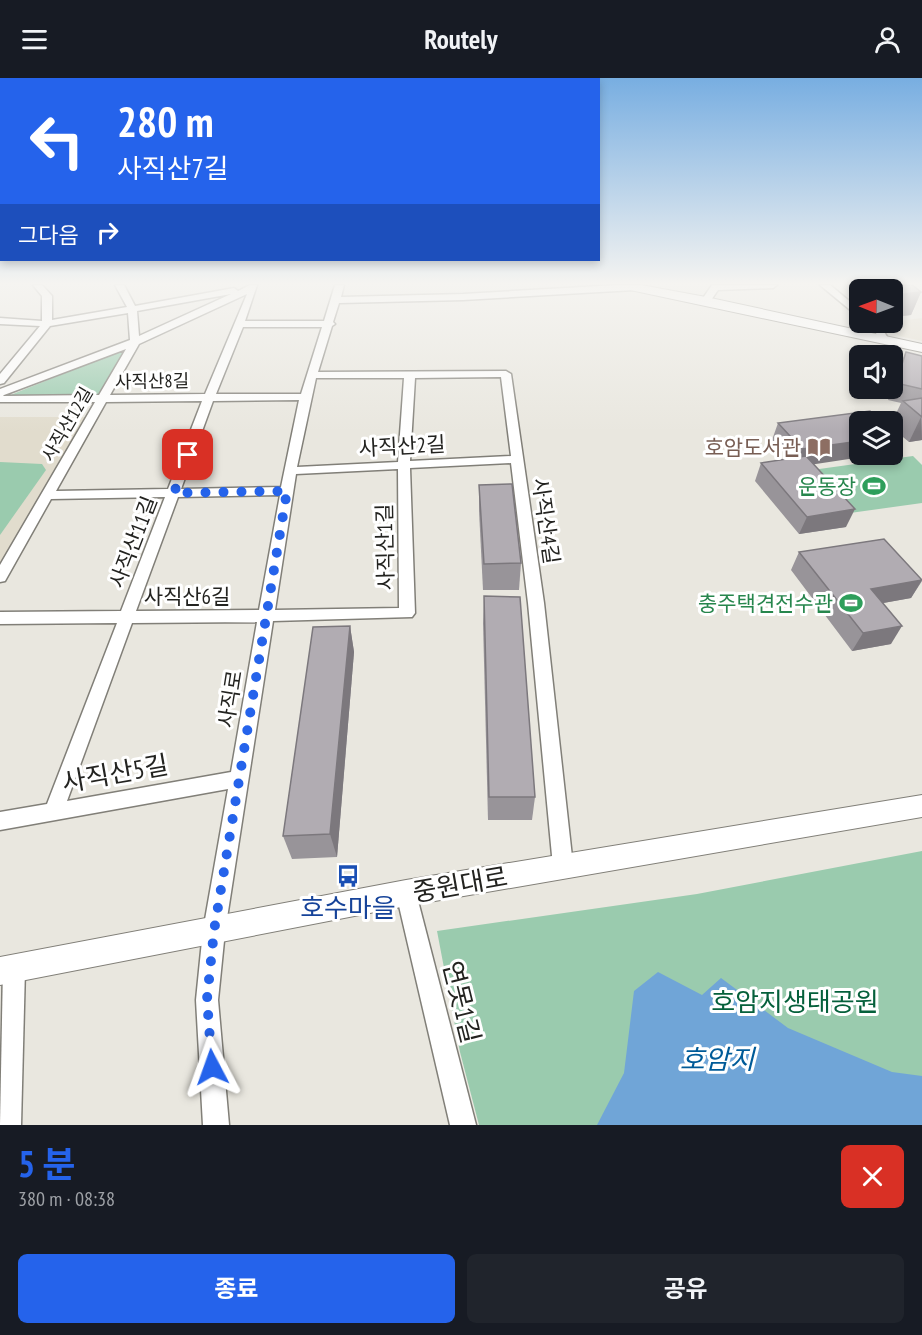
<!DOCTYPE html>
<html lang="ko">
<head>
<meta charset="utf-8">
<style>
	body { margin:0; font-family:"PT Sans Narrow","Noto Sans KR",sans-serif; background:#20242c; color:#f1f3f6; height:100vh; display:flex; flex-direction:column; font-size:22px; white-space:nowrap }
	* { box-sizing:border-box; margin:0 }
	p { font-size:20px; color:#9ea1a6 }
	.icon { flex:none; width:33px; height:33px; fill:none; stroke:currentColor; stroke-width:2; stroke-linecap:round; stroke-linejoin:round }
	.map { position:relative; height:1047px; overflow:hidden }
	.sheet { display:flex; flex-direction:column; background:#171b24; flex:1 }
	.sheet>* { flex:none }
	.banner { position:absolute; left:0px; top:0px; width:600px; height:183px; box-shadow:0 3px 9px #0003; background:#2563eb; color:#fff; overflow:hidden }
	.needle { width:39px; rotate:271deg }
	.tools { position:absolute; left:849px; top:201px; display:grid; gap:12px }
	.tools a { display:grid; place-items:center; width:54px; height:54px; border-radius:9px; background:#171b24; box-shadow:0 3px 9px #0003; font-size:30px }
	.pin { position:absolute; display:grid; place-items:center; width:51px; height:51px; color:#fff; margin:-26px; border-radius:12px; box-shadow:0 3px 9px #0006 }
	.me { position:absolute; width:66px; margin:-33px; rotate:356deg; stroke-linejoin:round; filter:drop-shadow(0 0 4px #0008) }
	.turn { display:flex; align-items:center; gap:21px; height:126px; padding:0 18px; font-size:27px }
	.turn .icon { width:78px; height:78px; stroke-width:2.5 }
	.turn b { display:block; font-size:42px; line-height:51px }
	.then { display:flex; align-items:center; height:57px; padding:0 18px; background:#0003; gap:12px; font-size:22px }
	.round { display:grid; place-items:center; flex:none; width:63px; height:63px; border-radius:9px; background:#20242c }
	.overview { display:flex; align-items:center; justify-content:space-between; height:102px; padding:0 18px }
	h1 { font-size:36px; font-weight:700; line-height:45px; color:#2563eb }
	.button { display:flex; gap:12px; margin-top:auto; padding:12px 18px }
	.button a { flex:1; height:69px; border-radius:9px; background:#2563eb; color:#fff; font-size:24px; font-weight:700; line-height:69px; text-align:center }
	.button a+a { background:#20242c; color:#f1f3f6 }
	header { display:flex; justify-content:space-between; align-items:center; height:78px; padding:0 18px; background:#171b24; font-size:27px; font-weight:700 }
	.map>svg:first-child { display:block }
</style>
</head>
<body>
<header><svg class="icon" aria-label="menu" viewBox="0 0 24 24"><path d="M4 6h16M4 12h16M4 18h16"/></svg>Routely<svg class="icon" aria-label="person" viewBox="0 0 24 24"><circle cx="12" cy="8" r="4"/><path d="M4 21q1-7 8-7t8 7"/></svg></header>
<div class="map">
<svg width="922" height="1047" viewBox="0 0 922 1047">
	<rect width="100%" height="100%" fill="#e9e7df"/>
	<g fill="#e1dccd">
		<polygon points="922,240 922,263 899,258 883,245"/>
		<polygon points="0,339 85,339 0,486"/>
	</g>
	<g fill="#9acbae">
		<polygon points="125,271 97,319 8,318"/>
		<polygon points="913,378 922,387 922,425 850,435 812,392"/>
		<polygon points="0,384 42,386 46,392 0,457"/>
		<polygon points="922,773 922,1047 479,1047 460,974 437,853 697,816"/>
	</g>
	<polygon fill="#70a5d7" points="658,894 702,917 721,900 788,950 892,994 922,998 922,1047 597,1047 624,995 634,913"/>
	<g fill="none" stroke-linecap="round" stroke-linejoin="round">
		<g stroke="#817f78" stroke-width="3">
			<g id="minor">
				<path d="M33,207H42L52,218V242L127,229L115,207H124L135,228L234,210L238,213L250,207H257L245,243H324L335,207H344L341,219L463,216L617,207L638,209L634,212L463,222L339,225L333,244L335,246L332,248L318,294L506,293L511,296L544,525L573,788L570,795L563,798L556,795L553,788L528,525L511,385L410,390L415,535L412,539L273,543L225,853L218,922L229,1047H203L196,922L203,853L228,711L0,752V734L47,726L117,545L0,546V534L121,533L165,419L51,421L5,503L0,504V487L95,324H0V311L130,262L128,235L50,248L4,305L0,306V296L40,248L0,246V240L42,243V218ZM231,216L139,258L137,233ZM247,216L205,316L110,317L139,266ZM243,249H322L301,316H216ZM126,271L99,317L3,318L4,317ZM501,299L511,378L410,383L415,300ZM316,300H404L398,384L297,389ZM299,322L281,409L181,411L213,323ZM202,323L168,411L56,413L106,324ZM398,391L399,530L275,532L296,396ZM280,417L259,532L136,533L178,419ZM257,544L231,694L67,723L132,545Z"/>
				<polygon points="712,207 777,207 773,210 718,212 709,225 703,225 701,223"/>
				<polygon points="820,207 830,207 860,232 860,240"/>
				<polygon points="865,244 875,244 883,252 889,262 888,264 880,264 876,255"/>
				<polygon points="406,805 413,808 416,815 476,1047 450,1047 396,815 399,808"/>
				<polygon points="14,879 22,882 25,890 21,1047 0,1047 3,890 6,882"/>
			</g>
		</g>
		<g stroke="#817f78" stroke-width="2">
			<g id="tertiary">
				<polygon points="615,207 641,207 706,219 922,266 922,274 621,210"/>
				<polygon points="922,717 922,739 406,828 0,907 0,879 406,802"/>
			</g>
		</g>
		<use href="#minor" fill="#fff" fill-rule="evenodd"/>
		<use href="#tertiary" fill="#fff" fill-rule="evenodd"/>
	</g>
	<g fill="#989499">
		<polygon points="851,207 912,207 921,214 911,237 892,239 892,212 860,212 860,214"/>
		<polygon points="906,274 922,278 922,362 909,364 892,350 892,344 901,325 888,322 898,291"/>
		<polygon points="882,344 813,386 846,449 799,456 755,403 761,385 789,381 772,362 778,345"/>
		<polygon points="479,407 521,485 519,512 483,512 479,433"/>
		<polygon points="799,474 922,503 911,520 883,525 891,566 852,573 791,492"/>
		<polygon points="484,518 535,719 532,742 488,742 483,545"/>
		<polygon points="350,548 354,574 337,779 292,781 283,758"/>
	</g>
	<g fill="#7c787d">
		<polygon points="921,214 911,237 892,239 902,216"/>
		<polygon points="921,339 922,362 909,364"/>
		<polygon points="898,358 892,370 892,359"/>
		<polygon points="860,363 860,376 882,376 796,389 802,371"/>
		<polygon points="855,431 846,449 799,456 807,439"/>
		<polygon points="922,502 911,520 861,529 871,511"/>
		<polygon points="350,548 354,574 337,779 330,756"/>
		<polygon points="902,548 891,566 852,573 863,555"/>
	</g>
	<g fill="#b1acb2" stroke="#7c787d" stroke-width="1.5">
		<polygon points="890,207 912,207 921,214 902,216"/>
		<polygon points="906,274 922,278 922,311 896,305"/>
		<polygon points="922,320 922,339 903,323"/>
		<polygon points="870,333 882,344 860,344 860,363 802,371 778,345"/>
		<polygon points="892,353 898,358 892,359"/>
		<polygon points="806,378 855,431 807,439 761,385"/>
		<polygon points="512,406 521,485 484,486 479,407"/>
		<polygon points="884,461 922,502 871,511 902,548 863,555 799,474"/>
		<polygon points="484,518 520,519 535,719 489,719"/>
		<polygon points="350,548 330,756 283,758 313,549"/>
	</g>
	<linearGradient id="sky" x2="0" y2="1"><stop stop-color="#78aee1"/><stop offset="0.58" stop-color="#f5f4f1"/><stop offset="1" stop-color="#f5f4f1" stop-opacity="0"/></linearGradient>
	<rect width="922" height="354" fill="url(#sky)"/>
	<g fill="none" stroke-linecap="round" stroke-linejoin="round">
		<polyline stroke="#2563eb" stroke-width="10" stroke-dasharray="0 18" points="188,377 174,415 287,413 214,853 207,921 212,989"/>
	</g>
	<defs>
		<g id="library-bare" transform="scale(1.8)"><path d="M-6-4Q-3-5.5-.7-3.5V5Q-3 3-6 4ZM6-4Q3-5.5 .7-3.5V5Q3 3 6 4Z" fill="#8d6e63" stroke="#fff" stroke-width="2.5" paint-order="stroke"/></g>
		<g id="stadium-bare" transform="scale(1.8)"><path d="M0-5a6.5 5 0 1 0 0 10a6.5 5 0 1 0 0-10ZM-3.5-1.8h7v3.6h-7Z" fill="#2e9e5b" stroke="#fff" stroke-width="2.5" paint-order="stroke"/></g>
		<g id="bus-bare" transform="scale(1.8)"><path d="M-5-6H5V4H4V6H2V4H-2V6H-4V4H-5ZM-3.5-4V0h7V-4ZM-3.5 1.2v1.5H-2V1.2ZM2 1.2v1.5H3.5V1.2Z" fill="#1a4fb4" stroke="#fff" stroke-width="2.5" paint-order="stroke"/></g>
	</defs>
	<g fill-rule="evenodd">
		<use href="#library-bare" x="819" y="369"/>
		<use href="#stadium-bare" x="874" y="408"/>
		<use href="#stadium-bare" x="851" y="525"/>
		<use href="#bus-bare" x="348" y="798"/>
	</g>
	<g text-anchor="middle" dominant-baseline="central" stroke-width="6" stroke-linejoin="round" paint-order="stroke">
		<g font-size="18" fill="#232320" stroke="#fff">
			<text transform="translate(152 303) rotate(-1)">사직산8길</text>
			<text transform="translate(67 346) rotate(-60)">사직산12길</text>
		</g>
		<g font-size="21" fill="#232320" stroke="#fff">
			<text transform="translate(402 368) rotate(-3)">사직산2길</text>
			<text transform="translate(546 443) rotate(82)">사직산4길</text>
			<text transform="translate(133 464) rotate(-69)">사직산11길</text>
			<text transform="translate(385 469) rotate(-91)">사직산1길</text>
			<text x="187" y="518">사직산6길</text>
			<text transform="translate(230 621) rotate(-81)">사직로</text>
		</g>
		<g font-size="21" fill="#785e54" stroke="#fff" text-anchor="end">
			<text x="801" y="369">호암도서관</text>
		</g>
		<g font-size="21" fill="#27864d" stroke="#fff" text-anchor="end">
			<text x="856" y="408">운동장</text>
			<text x="833" y="525">충주택견전수관</text>
		</g>
		<g font-size="26" fill="#232320" stroke="#fff">
			<text transform="translate(115 695) rotate(-10)">사직산5길</text>
			<text transform="translate(460 806) rotate(-10)">중원대로</text>
			<text transform="translate(462 924) rotate(76)">연못1길</text>
		</g>
		<g font-size="26" fill="#164399" stroke="#fff">
			<text x="348" y="829">호수마을</text>
		</g>
		<g font-size="26" fill="#05603b" stroke="#fff">
			<text x="795" y="923">호암지생태공원</text>
		</g>
		<g font-size="27" font-style="italic" fill="#005b98" stroke="#fff">
			<text x="717" y="981">호암지</text>
		</g>
	</g>
</svg>
<div class="tools">
<a><svg class="needle" viewBox="-14 -14 28 28"><path d="M0-13l5 13h-10z" fill="#e53935"/><path d="M0 13l5-13h-10z" fill="#9ea1a6"/></svg></a>
<a><svg class="icon" aria-label="sound" viewBox="0 0 24 24"><path d="M4 9h4l5-4v14l-5-4H4zM17 9q2 3 0 6"/></svg></a>
<a><svg class="icon" aria-label="layers" viewBox="0 0 24 24"><path d="M12 4l9 5-9 5-9-5zM3 14l9 5 9-5"/></svg></a>
</div>
<div class="pin" style="left:188px;top:377px;background:#d93025"><svg class="icon" aria-label="arrive" viewBox="0 0 24 24"><path d="M6 21V4h12l-3 4 3 4H6"/></svg></div>
<svg class="me" style="left:212px;top:989px" viewBox="-20 -20 40 40"><path d="M0-17L14 15 0 8-14 15z" fill="#2563eb" stroke="#fff" stroke-width="4"/></svg>
<div class="banner">
<div class="turn"><svg class="icon" aria-label="left" viewBox="0 0 24 24"><path d="M17 20v-9H6M10 6l-5 5 5 5"/></svg><div><b>280 m</b>사직산7길</div></div>
<div class="then">그다음<svg class="icon" aria-label="right" viewBox="0 0 24 24"><path d="M7 20v-9h11M14 6l5 5-5 5"/></svg></div>
</div>
</div>
<section class="sheet">
<div class="overview"><div><h1>5 분</h1><p>380 m · 08:38</p></div><a class="round" style="background:#d93025;color:#fff"><svg class="icon" aria-label="close" viewBox="0 0 24 24"><path d="M6 6l12 12M18 6L6 18"/></svg></a></div>
<div class="button"><a>종료</a><a>공유</a></div>
</section>
</body>
</html>
